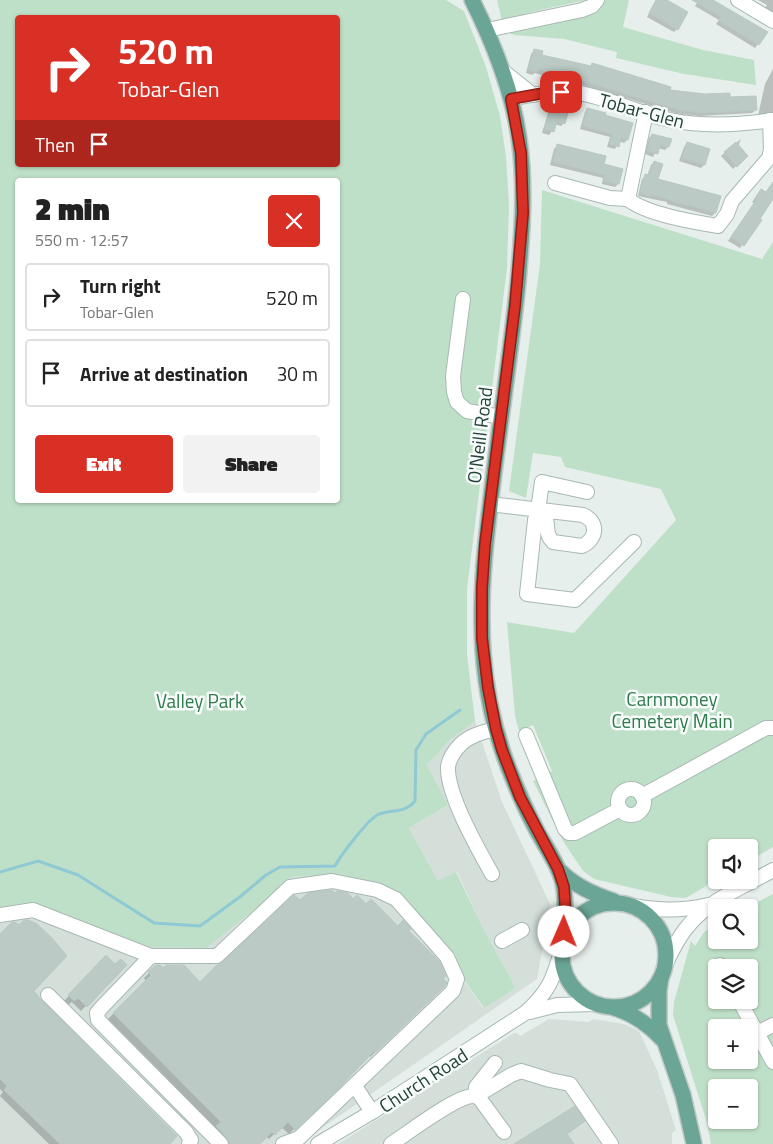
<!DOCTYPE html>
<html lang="en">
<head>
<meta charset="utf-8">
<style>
	body { margin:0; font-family:"Titillium Web",sans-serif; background:#f2f2f2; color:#222; height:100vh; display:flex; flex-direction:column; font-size:19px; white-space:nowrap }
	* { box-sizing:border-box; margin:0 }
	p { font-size:16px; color:#767676 }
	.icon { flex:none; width:28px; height:28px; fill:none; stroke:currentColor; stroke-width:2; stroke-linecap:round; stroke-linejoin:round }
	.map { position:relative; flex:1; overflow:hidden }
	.details { position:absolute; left:15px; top:178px; width:325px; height:325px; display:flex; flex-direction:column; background:#fff; border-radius:5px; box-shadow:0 1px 4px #0004 }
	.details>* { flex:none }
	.top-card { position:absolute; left:15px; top:15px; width:325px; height:152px; border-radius:5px; box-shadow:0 1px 4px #0004; background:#d93025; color:#fff; overflow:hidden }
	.tools { position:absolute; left:708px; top:839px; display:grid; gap:10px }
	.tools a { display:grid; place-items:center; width:50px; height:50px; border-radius:5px; background:#fff; box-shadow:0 1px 4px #0004; font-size:25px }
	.pin { position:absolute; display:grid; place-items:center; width:42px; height:42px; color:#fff; margin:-21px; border-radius:10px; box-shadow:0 2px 8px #0006 }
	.me { position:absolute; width:55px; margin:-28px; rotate:1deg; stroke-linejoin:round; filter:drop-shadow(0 0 4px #0008) }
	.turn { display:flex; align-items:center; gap:18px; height:105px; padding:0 20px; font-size:22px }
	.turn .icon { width:65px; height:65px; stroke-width:2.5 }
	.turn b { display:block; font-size:35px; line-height:42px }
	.then { display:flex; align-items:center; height:48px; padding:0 20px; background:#0003; gap:10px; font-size:19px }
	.round { display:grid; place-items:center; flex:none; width:52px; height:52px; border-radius:5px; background:#f2f2f2 }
	.summary { display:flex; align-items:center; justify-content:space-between; height:85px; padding:0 20px }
	h1 { font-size:30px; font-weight:800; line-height:38px }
	.action { display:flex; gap:10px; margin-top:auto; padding:10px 20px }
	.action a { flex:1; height:58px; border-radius:5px; background:#d93025; color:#fff; font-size:20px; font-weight:800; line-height:58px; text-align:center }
	.action a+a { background:#f2f2f2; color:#222 }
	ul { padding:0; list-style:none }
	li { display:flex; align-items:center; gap:15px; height:68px; margin:0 10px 8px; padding:0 10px; border:2px solid #e0e0e0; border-radius:5px }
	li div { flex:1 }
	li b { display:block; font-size:19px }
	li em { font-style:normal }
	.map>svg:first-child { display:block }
</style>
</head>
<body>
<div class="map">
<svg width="773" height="1144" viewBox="0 0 773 1144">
	<rect width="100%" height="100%" fill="#e6efeb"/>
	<g fill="#d4dfda">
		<polygon points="475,721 502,802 550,904 537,979 309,1137 295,1144 0,1144 0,911 283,887 291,877 340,874 390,890 414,909 483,1008 516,988 486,934 457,872 438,882 409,828 448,805 427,765 449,741"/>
		<polygon points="549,1019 589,1022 593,1019 624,1024 639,1031 657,1070 676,1130 672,1133 672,1144 338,1144 514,1033 517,1033 520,1036"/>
	</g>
	<g fill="#bfe0c8" fill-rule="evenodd">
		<path d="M0,0H446L464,11L486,67L500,116L506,156L509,205L507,268L467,589V654L475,721L449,741L427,765L448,805L409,828L438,881L456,872L486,934L516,988L484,1008L414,909L390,890L340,874L291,877L283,887L206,948L150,947L33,904L0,911ZM18,18H338V165H18ZM18,180H338V500H18Z"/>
		<polygon points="497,0 586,0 531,12 502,21"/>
		<polygon points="604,0 629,0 623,27 703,50 754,60 756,85 684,74 616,58 617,52 564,39 514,35 507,32 601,5"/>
		<polygon points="542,190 762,259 773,242 773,847 749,861 749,848 716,848 716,880 686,898 671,897 594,879 583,871 563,841 533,781 552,771 533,725 519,731 515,716 507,622 574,633 676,520 661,489 565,467 561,457 533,453 526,498 509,491 540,264"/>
		<path d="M773,894V1144H711L707,1123L673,1015L674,1002L691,941L695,946L704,932L716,925V940H749L748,907ZM716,968H749V1000H716ZM716,1028H749V1060H716ZM716,1088H749V1120H716Z"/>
	</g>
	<g fill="#0003">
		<polygon points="656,0 665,0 677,29 674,32 647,17"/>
		<polygon points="699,0 711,0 758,44 755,48 716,24 719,20 695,6"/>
		<polygon points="758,0 773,0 773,12 765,8 767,5"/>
		<polygon points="535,50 540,56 590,67 592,65 669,91 729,99 756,110 752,113 699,116 675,113 573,82 571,84 535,73 532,75 526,73 531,54"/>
		<polygon points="773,69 773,119 757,120 765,84"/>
		<polygon points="588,109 603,116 627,140 624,143 619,141 615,149 607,147 610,137 580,129 585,112"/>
		<polygon points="551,110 564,123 561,126 554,124 552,131 549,135 542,133 548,113"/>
		<polygon points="652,135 668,147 665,150 658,148 653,157 645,154 649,138"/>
		<polygon points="741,139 738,146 747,156 733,169 721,156"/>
		<polygon points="687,143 704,165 701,168 679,161 684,147"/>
		<polygon points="557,146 602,165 618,184 615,187 602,184 603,178 550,165 554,149"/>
		<polygon points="654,162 656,180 715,213 712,216 667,204 667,202 638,196 642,179 647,176 651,165"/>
		<polygon points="773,182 773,197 740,248 728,241 754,203 752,202 761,190 765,193"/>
		<polygon points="335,895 366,905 398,928 407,931 442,979 444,986 370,1057 368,1055 289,1134 281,1127 269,1139 266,1136 258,1144 222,1144 212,1132 216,1128 108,1019 146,981 144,978 156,966 200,983 301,902"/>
		<polygon points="0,936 32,991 168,1144 49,1144 0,1096 3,1092 0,1089"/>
		<polygon points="106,957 115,966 125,965 81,1011 72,1002 68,1005 64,1001"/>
	</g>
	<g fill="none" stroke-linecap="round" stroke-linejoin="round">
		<path stroke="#8ec9d4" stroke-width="3" d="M0,872L38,861L78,875L154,923L200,926L241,896L266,875L280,867L335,866C341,855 368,819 379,814C393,809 404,814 415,801L416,750L426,734L460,710"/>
	</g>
	<g fill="#bbcac4" stroke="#b8c9c2">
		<polygon points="656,0 667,0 688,12 678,30 649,13"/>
		<polygon points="692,0 713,0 768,32 759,45 719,21 721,17"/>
		<polygon points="534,49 543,51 542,55 591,66 592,63 671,87 670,90 705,94 730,93 730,97 756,96 757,110 704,113 679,110 576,79 576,81 538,69 537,72 528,69"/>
		<polygon points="551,108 568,113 565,124 557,121 554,132 544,129"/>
		<polygon points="587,108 606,113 605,115 633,123 628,140 621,138 619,147 609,144 612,134 583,126"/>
		<polygon points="652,134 672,139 669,147 660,145 658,154 647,151"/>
		<polygon points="687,142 710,149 705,165 682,158"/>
		<polygon points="736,142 748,156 737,167 724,152"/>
		<polygon points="557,144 606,156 604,164 623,169 619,184 604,181 605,175 553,162"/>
		<polygon points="654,161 663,164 658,179 721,196 716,213 688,205 688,206 650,194 650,196 640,193 645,174 649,175"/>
		<polygon points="773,182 773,199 760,219 762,220 744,246 731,237 757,199 755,198 761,189 766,192"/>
		<polygon points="332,890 335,893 337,891 348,893 353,899 357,895 366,904 371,899 398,926 403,920 411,929 409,931 440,962 446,976 443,979 447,982 445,986 376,1052 374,1051 340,1087 295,1130 288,1122 275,1135 272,1132 260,1144 230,1144 227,1138 216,1126 221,1122 113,1013 151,975 148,972 156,965 160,965 163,968 167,965 184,965 200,982 217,965 223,962 294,895 300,900 308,893"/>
		<polygon points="24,920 28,920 37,924 52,938 67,956 34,991 42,1001 177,1136 170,1144 60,1144 4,1090 7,1086 0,1079 0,934 12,922 15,922 19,925"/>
		<polygon points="106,955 115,964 121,959 127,965 87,1007 78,998 74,1001 68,995"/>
		<polygon points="575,1106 585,1121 567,1134 574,1144 514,1144"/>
	</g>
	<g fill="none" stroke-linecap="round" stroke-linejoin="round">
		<g stroke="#a8b8b2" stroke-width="16">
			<g id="minor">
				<polyline points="738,0 773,21"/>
				<polyline points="487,30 582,10 592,6 597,0"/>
				<polyline points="503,71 533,95"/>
				<path d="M511,99C533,94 556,90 579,93C610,98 639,114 670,120C704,127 739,125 773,120"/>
				<path d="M646,112L628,199C645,214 694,222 718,226L727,214L732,201L769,158L771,150L770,120"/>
				<polyline points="555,183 610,198 628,199"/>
				<polyline points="463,299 453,376 454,392 457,402 467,411 501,417"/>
				<polyline points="587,492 542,482 538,510 535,520 527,594 575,600 634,542"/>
				<path d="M490,504L583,515C599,522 597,539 582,546L553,542C543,532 551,523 542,510"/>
				<polyline points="526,735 565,829 569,833 575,833 620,809"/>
				<circle cx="631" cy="802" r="13"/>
				<polyline points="642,796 766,728 773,728"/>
				<path d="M492,874C478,849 447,795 448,767C449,759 455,750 461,744C470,735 484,732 496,729"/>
				<path d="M626,905C656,910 678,912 708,905"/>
				<polyline points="0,915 33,910 151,956 217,956 290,887 332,881 377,890 396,899 447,957 457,979 453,991 299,1138 283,1144"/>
				<polyline points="502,941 522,930"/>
				<polyline points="151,956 101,1008 97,1013 98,1020 221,1144"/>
				<polyline points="720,965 721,968"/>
				<path d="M663,970C670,954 677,939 688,926C709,900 745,886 773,870"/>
				<polyline points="48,995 186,1132 191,1140 189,1144"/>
				<polyline points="739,1000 773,1062"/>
				<polyline points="530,1012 557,1005 596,1004"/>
				<polyline points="757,1033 773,1025"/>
				<polyline points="355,1086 372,1112"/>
				<polyline points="476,1096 511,1075 521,1071 550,1080 570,1084 611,1144"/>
				<polyline points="476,1096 476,1087 495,1063"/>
				<path d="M318,1144L372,1112L525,1013C549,992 553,979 562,949"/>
				<path d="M391,1144C408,1133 456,1096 473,1096C477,1096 477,1097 480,1099L504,1132"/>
			</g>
		</g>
		<g stroke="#c2cac8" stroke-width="18">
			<g id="major">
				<path d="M472,0C494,44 512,89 519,138C526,186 522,235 518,283C511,350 501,416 493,481C486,538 479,594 483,651C486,693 495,735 511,774C518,792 526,810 535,827C545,847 561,867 564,889C566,906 565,925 564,942"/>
				<path d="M559,870C575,886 593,894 614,901"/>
				<circle cx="614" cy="955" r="52"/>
				<polyline points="661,978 659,991 659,1025 683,1095 694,1144"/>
				<path d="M614,1008C634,1014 648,1024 662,1039"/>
			</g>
		</g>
		<use href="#minor" stroke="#fff" stroke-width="14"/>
		<use href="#major" stroke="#6aa596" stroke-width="15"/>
	</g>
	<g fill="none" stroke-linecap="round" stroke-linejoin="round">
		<g stroke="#8d1f18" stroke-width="12">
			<polyline id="route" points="561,92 544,93 511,99 521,153 523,213 515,306 485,544 482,588 482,638 488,688 496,729 502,750 520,797 558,869 564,887 566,921 564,932"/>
		</g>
		<use href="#route" stroke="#d93025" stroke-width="9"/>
	</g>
	<g text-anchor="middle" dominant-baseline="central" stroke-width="5" stroke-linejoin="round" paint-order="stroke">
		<g font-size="19" fill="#24423a" stroke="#f7fbf9">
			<text transform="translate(642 110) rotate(15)">Tobar-Glen</text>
			<text transform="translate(479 435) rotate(-83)">O'Neill Road</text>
			<text transform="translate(423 1080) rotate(-33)">Church Road</text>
		</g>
		<g font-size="19" fill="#2d7a4b" stroke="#f7fbf9">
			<text x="672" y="698">Carnmoney<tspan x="672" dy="22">Cemetery Main</tspan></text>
			<text x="200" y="700">Valley Park</text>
		</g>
	</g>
</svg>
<div class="tools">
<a><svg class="icon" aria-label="sound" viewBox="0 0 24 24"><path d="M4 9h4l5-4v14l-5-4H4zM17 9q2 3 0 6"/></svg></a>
<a><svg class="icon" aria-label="search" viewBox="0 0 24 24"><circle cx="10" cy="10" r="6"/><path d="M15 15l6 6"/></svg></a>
<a><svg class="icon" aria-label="layers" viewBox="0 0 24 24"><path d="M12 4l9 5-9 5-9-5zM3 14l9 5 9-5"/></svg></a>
<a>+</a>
<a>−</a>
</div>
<div class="pin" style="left:561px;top:92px;background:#d93025"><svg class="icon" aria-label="arrive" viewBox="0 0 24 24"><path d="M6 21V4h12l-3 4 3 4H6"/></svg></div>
<svg class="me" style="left:564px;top:932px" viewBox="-20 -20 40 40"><circle r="19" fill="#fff"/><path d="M0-13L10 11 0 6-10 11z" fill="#d93025"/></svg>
<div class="top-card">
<div class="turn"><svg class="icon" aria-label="right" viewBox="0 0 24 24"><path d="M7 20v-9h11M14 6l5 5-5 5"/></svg><div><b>520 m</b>Tobar-Glen</div></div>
<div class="then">Then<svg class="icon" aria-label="arrive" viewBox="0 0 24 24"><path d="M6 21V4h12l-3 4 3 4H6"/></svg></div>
</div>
<section class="details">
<div class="summary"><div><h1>2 min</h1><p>550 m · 12:57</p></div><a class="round" style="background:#d93025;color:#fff"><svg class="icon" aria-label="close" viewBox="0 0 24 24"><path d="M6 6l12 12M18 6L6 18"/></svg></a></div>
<ul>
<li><svg class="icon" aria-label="right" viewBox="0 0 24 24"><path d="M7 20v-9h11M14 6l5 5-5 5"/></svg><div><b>Turn right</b><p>Tobar-Glen</p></div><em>520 m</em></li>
<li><svg class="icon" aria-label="arrive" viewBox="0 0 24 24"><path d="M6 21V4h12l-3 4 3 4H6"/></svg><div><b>Arrive at destination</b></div><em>30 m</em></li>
</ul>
<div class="action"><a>Exit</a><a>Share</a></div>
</section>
</div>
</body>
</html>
